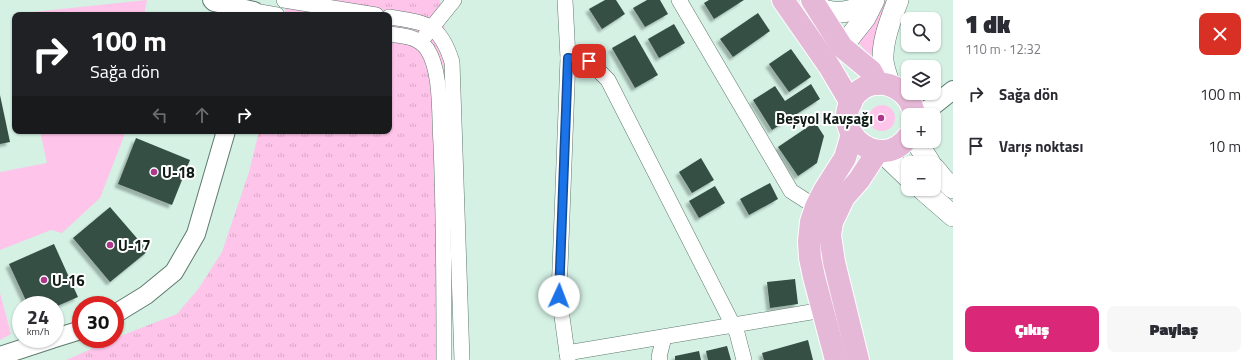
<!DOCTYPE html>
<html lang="tr">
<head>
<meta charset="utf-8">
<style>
	body { margin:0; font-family:"Titillium Web",sans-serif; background:#f7f7f7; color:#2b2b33; height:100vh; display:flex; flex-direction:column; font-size:15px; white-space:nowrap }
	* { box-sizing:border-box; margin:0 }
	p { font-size:13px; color:#7c7c81 }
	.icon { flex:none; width:22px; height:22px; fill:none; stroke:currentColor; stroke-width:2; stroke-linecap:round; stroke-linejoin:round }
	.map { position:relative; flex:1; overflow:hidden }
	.panel { display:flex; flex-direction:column; background:#fff; width:300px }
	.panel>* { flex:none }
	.hud { position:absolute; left:12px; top:12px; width:380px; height:122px; border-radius:8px; box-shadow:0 1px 3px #0004; background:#202124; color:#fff; overflow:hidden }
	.buttons { position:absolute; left:901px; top:12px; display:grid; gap:8px }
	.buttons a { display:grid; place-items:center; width:40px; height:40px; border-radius:8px; background:#fff; box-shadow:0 1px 3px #0004; font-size:20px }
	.speed { position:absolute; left:12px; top:296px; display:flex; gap:8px; font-size:20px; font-weight:700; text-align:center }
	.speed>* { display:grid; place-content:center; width:52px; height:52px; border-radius:50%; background:#fff; box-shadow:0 1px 3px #0004; line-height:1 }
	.speed small { font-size:10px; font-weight:400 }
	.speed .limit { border:6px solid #d22; background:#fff; color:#111 }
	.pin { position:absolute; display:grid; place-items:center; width:34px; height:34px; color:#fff; margin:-17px; border-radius:8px; box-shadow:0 2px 6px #0006 }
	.me { position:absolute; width:44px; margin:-22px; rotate:2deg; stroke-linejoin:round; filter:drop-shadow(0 0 3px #0008) }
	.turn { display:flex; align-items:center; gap:14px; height:84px; padding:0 12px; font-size:18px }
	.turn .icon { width:52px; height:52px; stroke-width:2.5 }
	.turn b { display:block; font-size:28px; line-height:34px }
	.lanes { display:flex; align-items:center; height:38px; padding:0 12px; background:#0003; justify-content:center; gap:20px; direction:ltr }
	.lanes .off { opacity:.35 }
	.round { display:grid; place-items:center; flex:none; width:42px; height:42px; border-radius:8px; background:#f7f7f7 }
	.overview { display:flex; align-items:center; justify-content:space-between; height:68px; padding:0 12px }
	h1 { font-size:24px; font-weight:800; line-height:30px }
	.primary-button { display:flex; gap:8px; margin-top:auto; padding:8px 12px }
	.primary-button a { flex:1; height:46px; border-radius:8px; background:#db2777; color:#fff; font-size:16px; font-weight:800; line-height:46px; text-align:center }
	.primary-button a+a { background:#f7f7f7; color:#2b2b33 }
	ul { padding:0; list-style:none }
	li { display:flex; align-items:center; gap:12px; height:52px; padding:0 12px }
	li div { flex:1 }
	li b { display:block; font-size:15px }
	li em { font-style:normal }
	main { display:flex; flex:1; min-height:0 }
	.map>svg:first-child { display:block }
</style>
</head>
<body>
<main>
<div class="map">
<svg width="953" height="360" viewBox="0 0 953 360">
	<defs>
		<pattern id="park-tufts" width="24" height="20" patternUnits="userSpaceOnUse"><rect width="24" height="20" fill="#ffc4e9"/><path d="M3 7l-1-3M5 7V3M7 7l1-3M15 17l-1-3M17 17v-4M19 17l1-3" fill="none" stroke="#daa8c7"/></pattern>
		<filter id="shadow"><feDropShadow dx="-3.5" dy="3.5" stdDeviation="1" flood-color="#0004"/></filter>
	</defs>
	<rect width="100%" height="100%" fill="#d4f1e4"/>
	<g fill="#ffc4e9">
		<polygon points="147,0 144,15 15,15 15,24 14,14"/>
		<polygon points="884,0 890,0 877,34 871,57 858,42"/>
		<circle cx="882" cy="118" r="13"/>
		<polygon points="40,131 126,131 100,198 62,233 51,230 0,250 0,172 47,163"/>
		<polygon points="0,293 11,334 0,340"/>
	</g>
	<polygon fill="url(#park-tufts)" points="287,0 440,0 445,30 451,360 66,360 128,333 177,314 199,288 222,252 249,172 259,131 389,131 389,15 285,15"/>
	<g fill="#364f45" filter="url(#shadow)">
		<polygon points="605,0 616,0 625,14 602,29 589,9"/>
		<polygon points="647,0 660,0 668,14 645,27 633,8"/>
		<polygon points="709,0 744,0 714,19 704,3"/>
		<polygon points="758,13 770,31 733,57 720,39"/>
		<polygon points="674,24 685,43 659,58 648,39"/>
		<polygon points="635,35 658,75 635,88 612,48"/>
		<polygon points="791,49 811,77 789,92 769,64"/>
		<polygon points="811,84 820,99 772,130 753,100 775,86 785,101"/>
		<polygon points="0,95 10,142 0,144"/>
		<polygon points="815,122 824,136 817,163 798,176 778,147"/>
		<polygon points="136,138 190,160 172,205 118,184"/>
		<polygon points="701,158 714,180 692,193 679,172"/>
		<polygon points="770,183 778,199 749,215 740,199"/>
		<polygon points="715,186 725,203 699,218 689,201"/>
		<polygon points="110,207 148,251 110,282 73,238"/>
		<polygon points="54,244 78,297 55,307 55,305 28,305 9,264"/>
		<polygon points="795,279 798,304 770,308 767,282"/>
		<polygon points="808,340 813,360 764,360 762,353"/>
		<polygon points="727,346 731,360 708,360 706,351"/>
		<polygon points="699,351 701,360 675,360 675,356"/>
	</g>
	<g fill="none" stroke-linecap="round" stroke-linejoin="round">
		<g stroke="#5f796e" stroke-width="16">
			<g id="minor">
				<polyline points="284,0 376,15"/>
				<polyline points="565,0 568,58 559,295 568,360"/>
				<polyline points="679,0 791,191 816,207"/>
				<polyline points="254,11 277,15"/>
				<path d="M389,17C426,23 440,23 452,62L462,360"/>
				<path d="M389,34C403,36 418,36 427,49C442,71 439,117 441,144C444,216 444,288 444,360"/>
				<polyline points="425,36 454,0"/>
				<polyline points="568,58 589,61 608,80 737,333 744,360"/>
				<polyline points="567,353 823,310"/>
				<polyline points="660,360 659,357 664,337"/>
			</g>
		</g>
		<g stroke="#5f796e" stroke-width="20">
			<g id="tertiary">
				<polyline points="212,0 214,2 254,11"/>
				<polyline points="918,115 933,106 953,90"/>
				<polyline points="115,314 146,295 174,272 196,234 226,131"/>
				<polyline points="55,338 81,330"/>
				<polyline points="0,356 52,339"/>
			</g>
		</g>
		<g stroke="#5f796e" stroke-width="22">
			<g id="secondary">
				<path d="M815,6C819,8 823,10 827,11C842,15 861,9 873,0"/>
				<polyline points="842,47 865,18 874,0"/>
				<path d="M890,85C887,77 884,69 883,61C882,40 891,19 898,0"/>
				<polyline points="916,141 930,163"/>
				<polyline points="881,151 908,177"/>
				<polyline points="934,168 943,179 953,188"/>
				<polyline points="922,189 953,216"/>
			</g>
		</g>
		<g stroke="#fff" stroke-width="24">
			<g id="primary">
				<polyline points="783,0 829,66 851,103"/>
				<polyline points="812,0 842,47 871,71 878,84"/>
				<path d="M908,137C883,172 829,135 853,98C871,71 911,85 914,115"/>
				<polyline points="836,360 814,277 810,258 809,241 811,222 816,207 824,191 845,158 852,134"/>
				<polyline points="858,360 834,262 830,235 832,222 844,197 859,180 878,151"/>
			</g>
		</g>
		<use href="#minor" stroke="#fff" stroke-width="15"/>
		<use href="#tertiary" stroke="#fff" stroke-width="18"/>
		<use href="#secondary" stroke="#fff" stroke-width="21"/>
		<use href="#primary" stroke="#e6b8d7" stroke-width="22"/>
	</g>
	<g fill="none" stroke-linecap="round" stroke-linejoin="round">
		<g stroke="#114b97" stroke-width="10">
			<polyline id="route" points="559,296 568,58 589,61"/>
		</g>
		<use href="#route" stroke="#1a73e8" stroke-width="7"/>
	</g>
	<g fill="#ae378d" stroke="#fff" stroke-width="1.5">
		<circle cx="881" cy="118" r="4"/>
		<circle cx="154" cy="172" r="4"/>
		<circle cx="110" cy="245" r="4"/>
		<circle cx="44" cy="280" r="4"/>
	</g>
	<g text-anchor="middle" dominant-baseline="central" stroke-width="4" stroke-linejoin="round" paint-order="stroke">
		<g font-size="15" font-weight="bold" fill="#121d18" stroke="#fff" text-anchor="start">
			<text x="873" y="118" text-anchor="end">Beşyol Kavşağı</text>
			<text x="162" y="172">U-18</text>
			<text x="118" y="245">U-17</text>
			<text x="52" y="280">U-16</text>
		</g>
	</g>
</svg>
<div class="buttons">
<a><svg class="icon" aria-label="search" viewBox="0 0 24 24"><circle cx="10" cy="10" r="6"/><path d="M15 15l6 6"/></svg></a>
<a><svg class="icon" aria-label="layers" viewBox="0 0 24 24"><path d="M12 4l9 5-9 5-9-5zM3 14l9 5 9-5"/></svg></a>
<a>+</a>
<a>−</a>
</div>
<div class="speed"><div>24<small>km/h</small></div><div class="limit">30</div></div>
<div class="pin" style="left:589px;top:61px;background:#d93025"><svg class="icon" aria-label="arrive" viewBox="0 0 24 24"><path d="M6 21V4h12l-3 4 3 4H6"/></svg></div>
<svg class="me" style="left:559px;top:296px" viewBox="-20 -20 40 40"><circle r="19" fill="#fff"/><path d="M0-13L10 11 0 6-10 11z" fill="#1a73e8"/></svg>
<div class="hud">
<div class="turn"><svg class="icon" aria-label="right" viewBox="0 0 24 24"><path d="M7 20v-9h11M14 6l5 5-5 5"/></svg><div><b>100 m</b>Sağa dön</div></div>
<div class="lanes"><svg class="icon off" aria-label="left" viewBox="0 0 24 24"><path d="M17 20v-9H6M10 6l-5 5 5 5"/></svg><svg class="icon off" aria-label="ahead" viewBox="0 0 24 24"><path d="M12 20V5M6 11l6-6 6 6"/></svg><svg class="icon" aria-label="right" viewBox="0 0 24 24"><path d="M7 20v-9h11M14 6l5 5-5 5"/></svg></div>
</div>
</div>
<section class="panel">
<div class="overview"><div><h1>1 dk</h1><p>110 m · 12:32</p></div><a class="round" style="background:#d93025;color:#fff"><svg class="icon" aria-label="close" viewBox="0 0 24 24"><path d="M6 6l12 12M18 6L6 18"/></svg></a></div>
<ul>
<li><svg class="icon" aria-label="right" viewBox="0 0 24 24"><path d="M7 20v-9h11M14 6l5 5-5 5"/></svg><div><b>Sağa dön</b></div><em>100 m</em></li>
<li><svg class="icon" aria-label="arrive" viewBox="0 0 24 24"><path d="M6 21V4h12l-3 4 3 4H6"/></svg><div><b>Varış noktası</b></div><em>10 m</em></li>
</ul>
<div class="primary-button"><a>Çıkış</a><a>Paylaş</a></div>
</section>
</main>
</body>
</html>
